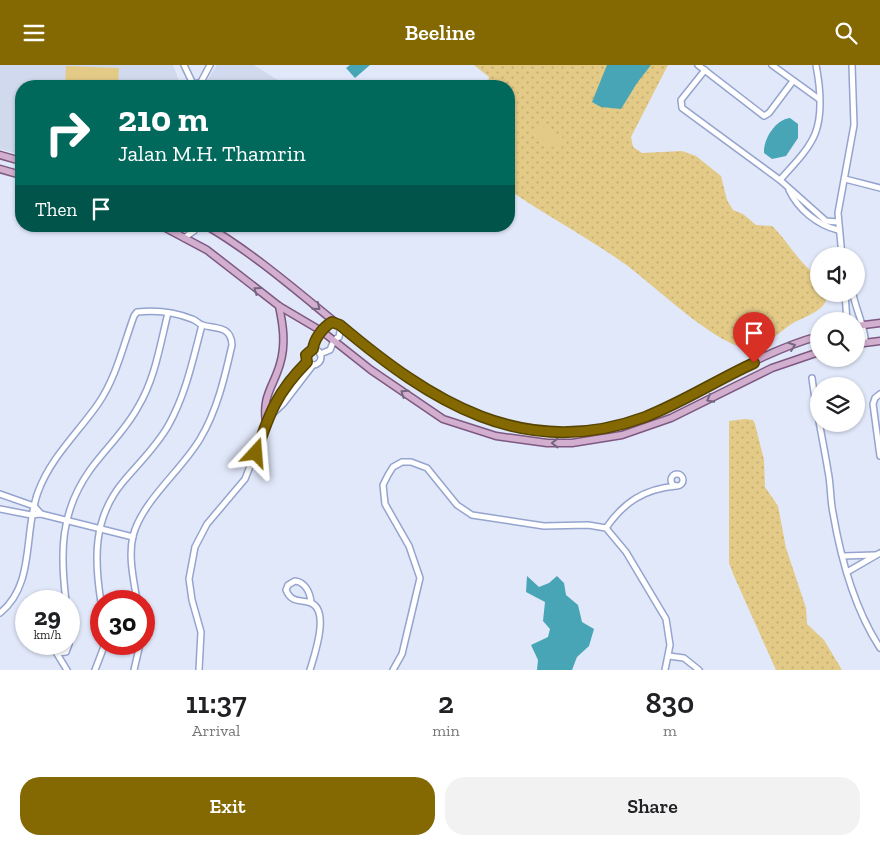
<!DOCTYPE html>
<html lang="en">
<head>
<meta charset="utf-8">
<style>
	body { margin:0; font-family:"Zilla Slab",serif; background:#f2f2f2; color:#202124; height:100vh; display:flex; flex-direction:column; font-size:19px; white-space:nowrap }
	* { box-sizing:border-box; margin:0 }
	p { font-size:16px; color:#757577 }
	.icon { flex:none; width:28px; height:28px; fill:none; stroke:currentColor; stroke-width:2; stroke-linecap:round; stroke-linejoin:round }
	.map { position:relative; height:605px; overflow:hidden }
	.drawer { display:flex; flex-direction:column; background:#fff; flex:1 }
	.drawer>* { flex:none }
	.guide { position:absolute; left:15px; top:15px; width:500px; height:152px; border-radius:20px; box-shadow:0 1px 4px #0004; background:#00695c; color:#fff; overflow:hidden }
	.tools { position:absolute; left:810px; top:182px; display:grid; gap:10px }
	.tools a { display:grid; place-items:center; width:55px; height:55px; border-radius:50%; background:#fff; box-shadow:0 1px 4px #0004; font-size:25px }
	.speed { position:absolute; left:15px; top:525px; display:flex; gap:10px; font-size:25px; font-weight:700; text-align:center }
	.speed>* { display:grid; place-content:center; width:65px; height:65px; border-radius:50%; background:#fff; box-shadow:0 1px 4px #0004; line-height:1 }
	.speed small { font-size:12px; font-weight:400 }
	.speed .limit { border:8px solid #d22; background:#fff; color:#111 }
	.pin { position:absolute; display:grid; place-items:center; width:42px; height:42px; color:#fff; margin:-51px -21px; border-radius:50% 50% 50% 0; rotate:-45deg; box-shadow:0 0 5px #0007 }
	.pin .icon { rotate:45deg }
	.me { position:absolute; width:55px; margin:-28px; rotate:19deg; stroke-linejoin:round; filter:drop-shadow(0 0 4px #0008) }
	.turn { display:flex; align-items:center; gap:18px; height:105px; padding:0 20px; font-size:22px }
	.turn .icon { width:65px; height:65px; stroke-width:2.5 }
	.turn b { display:block; font-size:35px; line-height:42px }
	.then { display:flex; align-items:center; height:48px; padding:0 20px; background:#0003; gap:10px; font-size:19px }
	.eta { display:flex; justify-content:space-evenly; align-items:center; height:85px; text-align:center }
	.eta b { font-size:30px; font-weight:600; line-height:35px }
	.button { display:flex; gap:10px; margin-top:auto; padding:10px 20px }
	.button a { flex:1; height:58px; border-radius:20px; background:#846801; color:#fff; font-size:20px; font-weight:600; line-height:58px; text-align:center }
	.button a+a { background:#f2f2f2; color:#202124 }
	header { display:flex; justify-content:space-between; align-items:center; height:65px; padding:0 20px; background:#846801; color:#fff; font-size:22px; font-weight:600 }
	.map>svg:first-child { display:block }
</style>
</head>
<body>
<header><svg class="icon" aria-label="menu" viewBox="0 0 24 24"><path d="M4 6h16M4 12h16M4 18h16"/></svg>Beeline<svg class="icon" aria-label="search" viewBox="0 0 24 24"><circle cx="10" cy="10" r="6"/><path d="M15 15l6 6"/></svg></header>
<div class="map">
<svg width="880" height="605" viewBox="0 0 880 605">
	<defs>
		<pattern id="grass-dots" width="8" height="8" patternUnits="userSpaceOnUse" patternTransform="scale(1.25)"><rect width="8" height="8" fill="#e3ca87"/><path d="M2 2h.1M6 6h.1" fill="none" stroke="#c2ad75" stroke-width="1.8" stroke-linecap="round"/></pattern>
	</defs>
	<rect width="100%" height="100%" fill="#e1e8fa"/>
	<g fill="#d1d9ee">
		<polygon points="0,0 173,0 181,21 21,21 21,90 0,84"/>
		<polygon points="217,0 254,0 287,21 204,21"/>
	</g>
	<g fill="url(#grass-dots)">
		<path d="M474,0H668L631,72L633,82L642,88L682,86L696,91L721,111L727,135L733,145L743,149L756,160L772,161C788,176 799,199 819,212V229H828C826,245 809,250 795,257C783,263 763,285 750,284C716,281 654,220 625,199C587,172 547,151 509,125V21H478L488,16L489,12Z"/>
		<polygon points="745,354 753,355 755,359 764,395 765,422 778,441 786,483 806,543 807,559 824,575 842,605 776,605 734,511 729,498 729,356"/>
	</g>
	<g fill="#e3ca87">
		<polygon points="66,1 119,3 118,21 65,21"/>
		<polygon points="535,61 542,61 553,69 562,71 564,81 547,82 533,69"/>
	</g>
	<g fill="#47a5b5">
		<polygon points="350,0 370,0 355,13 346,3"/>
		<polygon points="607,0 651,0 637,18 621,44 601,42 592,37"/>
		<path d="M790,53L798,59V73L786,91L772,94L764,88C763,74 776,54 790,53Z"/>
		<polygon points="527,511 539,522 549,518 557,511 564,518 566,530 578,540 582,557 594,564 589,581 577,592 572,605 537,605 538,595 531,580 548,572 550,564 543,556 545,537 526,527"/>
	</g>
	<g fill="none" stroke-linecap="round" stroke-linejoin="round">
		<g stroke="#95a4ce" stroke-width="8">
			<g id="minor">
				<polyline points="184,0 194,21"/>
				<polyline points="698,0 764,51 769,48 793,16"/>
				<polyline points="772,0 819,34"/>
				<polyline points="705,5 681,35 682,43 780,115 826,156 838,157"/>
				<polyline points="194,19 201,17 210,0"/>
				<polyline points="845,114 880,123"/>
				<path d="M780,115C792,101 808,86 815,69C823,49 820,21 816,0"/>
				<path d="M789,125C798,144 817,160 838,165"/>
				<polyline points="177,161 178,169"/>
				<polyline points="184,173 194,166 196,161"/>
				<polyline points="842,191 838,148 854,60 852,0"/>
				<polyline points="845,229 847,256"/>
				<path d="M853,229C855,242 867,268 865,278"/>
				<circle cx="313" cy="292" r="8"/>
				<path d="M313,285C314,274 321,269 325,261L335,257"/>
				<polyline points="320,289 330,285 334,275 339,272 341,261"/>
				<path d="M812,313C816,345 823,375 828,406C831,420 830,434 833,448C841,495 854,543 880,583"/>
				<polyline points="880,329 875,333 873,339 880,391"/>
				<polyline points="270,351 283,339 313,300"/>
				<circle cx="677" cy="415" r="6"/>
				<polyline points="0,429 34,441 41,449 31,450 0,444"/>
				<polyline points="41,449 133,472"/>
				<path d="M606,463C624,437 644,424 676,421"/>
				<polyline points="843,491 875,490"/>
				<polyline points="847,507 880,488"/>
				<path d="M66,536C60,488 60,447 90,405C105,384 125,366 138,342C155,314 160,280 168,248"/>
				<path d="M101,537C94,494 93,453 123,417C138,399 156,382 168,361C186,329 193,294 202,260"/>
				<path d="M0,548C36,519 23,467 38,427C51,392 77,369 98,339C116,313 123,281 134,251L137,247C155,245 175,247 192,254C196,255 199,259 202,260C215,264 231,260 232,280C225,311 217,346 200,374C181,406 142,436 133,471C128,492 134,516 137,536"/>
				<polyline points="69,551 71,563 69,578"/>
				<polyline points="51,579 67,605"/>
				<polyline points="57,588 66,587 69,579"/>
				<polyline points="669,591 684,593 699,605"/>
				<polyline points="95,605 105,579"/>
				<polyline points="134,605 140,579"/>
				<polyline points="199,605 201,567 192,535 189,514 195,482 207,459 245,414 277,332 289,314 307,297"/>
				<path d="M310,605C314,591 332,542 308,537C298,535 291,537 286,525L288,520L295,516C305,517 310,527 311,537"/>
				<polyline points="393,605 402,589 420,513 409,481 385,439 383,420 388,410 393,402 402,397 411,397 427,403 457,440 472,450 544,461 588,460 606,463 626,487 666,554 670,580 665,605"/>
			</g>
		</g>
		<g stroke="#7d5882" stroke-width="9">
			<g id="major">
				<polyline points="0,90 21,96"/>
				<polyline points="0,104 21,110"/>
				<polyline points="162,161 207,185 279,241 323,267 371,305 443,354 496,371 547,378 572,378 622,370 671,353 772,303 819,287"/>
				<path d="M207,161C343,241 448,406 626,358C651,351 673,339 695,327C735,306 775,283 819,271"/>
				<polyline points="856,261 880,258"/>
				<polyline points="856,279 880,276"/>
				<path d="M266,358C262,330 273,323 280,299C286,279 283,260 279,241"/>
			</g>
		</g>
		<use href="#minor" stroke="#fff" stroke-width="5"/>
		<use href="#major" stroke="#d2aecf" stroke-width="6"/>
	</g>
	<defs><path id="oneway-chevron" d="M-2-3.5L2.5 0L-2 3.5" fill="none" stroke-width="1.6" stroke-linecap="round" stroke-linejoin="round" transform="scale(1.25)"/></defs>
	<g stroke="#74667e">
		<use href="#oneway-chevron" transform="translate(257 225) rotate(-144)"/>
		<use href="#oneway-chevron" transform="translate(317 242) rotate(39)"/>
		<use href="#oneway-chevron" transform="translate(792 281) rotate(-20)"/>
		<use href="#oneway-chevron" transform="translate(404 328) rotate(-146)"/>
		<use href="#oneway-chevron" transform="translate(710 334) rotate(152)"/>
		<use href="#oneway-chevron" transform="translate(555 378) rotate(180)"/>
	</g>
	<g fill="none" stroke-linecap="round" stroke-linejoin="round">
		<g stroke="#564401" stroke-width="12">
			<path id="route" d="M256,388C269,349 277,327 307,297L306,290L313,284C314,274 323,262 332,257L340,260C430,336 524,397 645,352C683,337 717,315 754,298"/>
		</g>
		<use href="#route" stroke="#846801" stroke-width="9"/>
	</g>
</svg>
<div class="tools">
<a><svg class="icon" aria-label="sound" viewBox="0 0 24 24"><path d="M4 9h4l5-4v14l-5-4H4zM17 9q2 3 0 6"/></svg></a>
<a><svg class="icon" aria-label="search" viewBox="0 0 24 24"><circle cx="10" cy="10" r="6"/><path d="M15 15l6 6"/></svg></a>
<a><svg class="icon" aria-label="layers" viewBox="0 0 24 24"><path d="M12 4l9 5-9 5-9-5zM3 14l9 5 9-5"/></svg></a>
</div>
<div class="speed"><div>29<small>km/h</small></div><div class="limit">30</div></div>
<div class="pin" style="left:754px;top:298px;background:#d93025"><svg class="icon" aria-label="arrive" viewBox="0 0 24 24"><path d="M6 21V4h12l-3 4 3 4H6"/></svg></div>
<svg class="me" style="left:256px;top:388px" viewBox="-20 -20 40 40"><path d="M0-17L14 15 0 8-14 15z" fill="#846801" stroke="#fff" stroke-width="4"/></svg>
<div class="guide">
<div class="turn"><svg class="icon" aria-label="right" viewBox="0 0 24 24"><path d="M7 20v-9h11M14 6l5 5-5 5"/></svg><div><b>210 m</b>Jalan M.H. Thamrin</div></div>
<div class="then">Then<svg class="icon" aria-label="arrive" viewBox="0 0 24 24"><path d="M6 21V4h12l-3 4 3 4H6"/></svg></div>
</div>
</div>
<section class="drawer">
<div class="eta">
<div><b>11:37</b><p>Arrival</p></div>
<div><b>2</b><p>min</p></div>
<div><b>830</b><p>m</p></div>
</div>
<div class="button"><a>Exit</a><a>Share</a></div>
</section>
</body>
</html>
